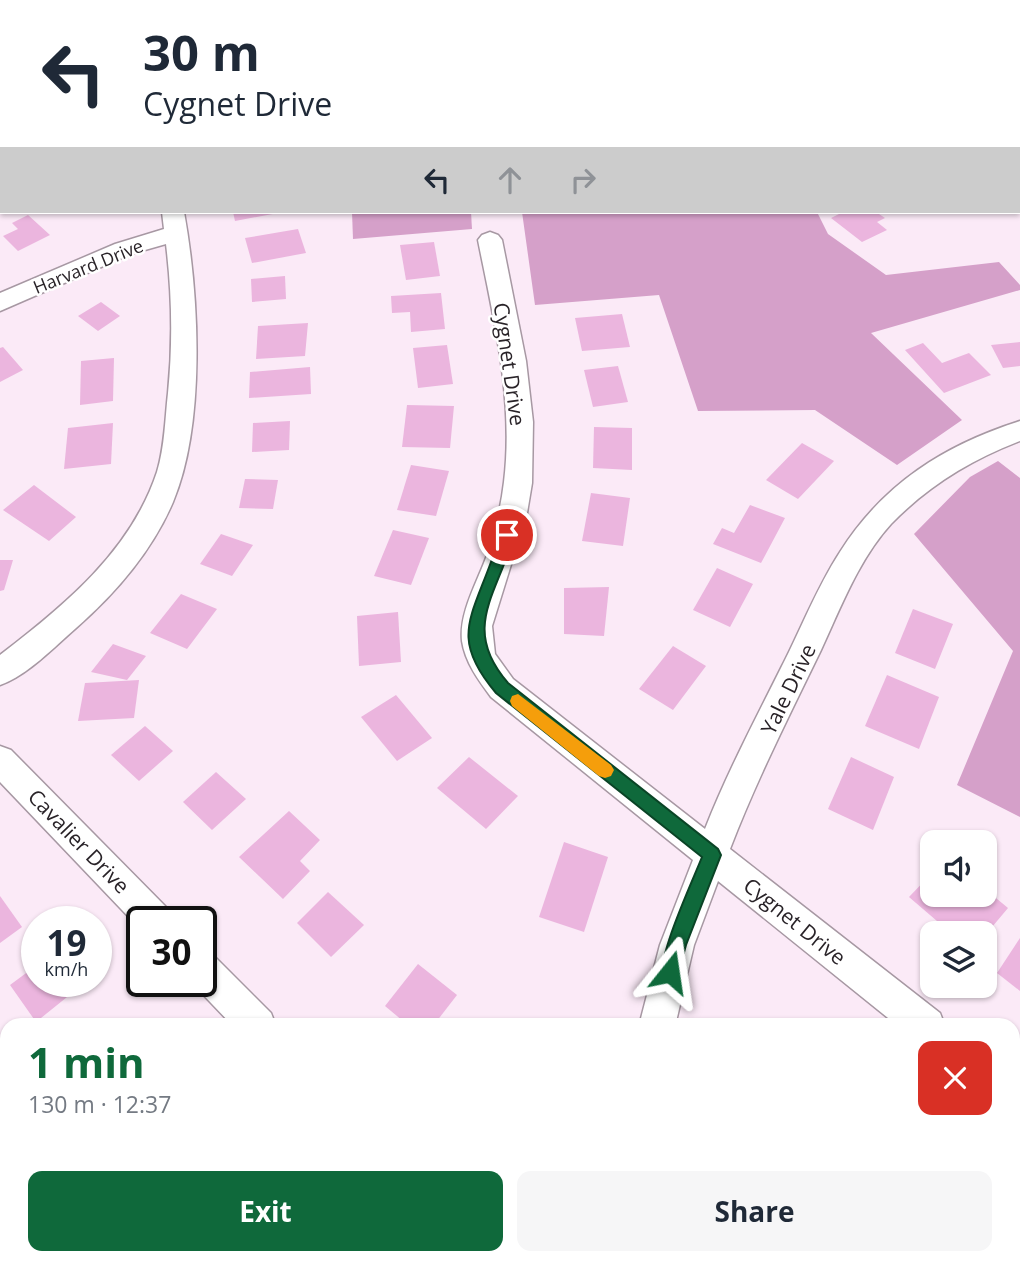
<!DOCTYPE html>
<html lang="en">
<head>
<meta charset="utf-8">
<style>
	body { margin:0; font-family:"Open Sans",sans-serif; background:#f6f6f7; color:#1f2937; height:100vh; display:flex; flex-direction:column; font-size:26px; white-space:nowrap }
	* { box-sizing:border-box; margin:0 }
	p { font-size:23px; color:#747a83 }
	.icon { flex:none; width:38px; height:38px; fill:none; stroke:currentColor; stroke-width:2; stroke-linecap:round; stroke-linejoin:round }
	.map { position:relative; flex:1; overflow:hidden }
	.side { position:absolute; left:0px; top:1018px; width:1020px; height:247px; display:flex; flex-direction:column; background:#fff; border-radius:21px 21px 0 0; box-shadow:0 2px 5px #0004 }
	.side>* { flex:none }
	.top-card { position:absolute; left:0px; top:0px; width:1020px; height:214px; box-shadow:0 2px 5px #0004; background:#fff; color:#1f2937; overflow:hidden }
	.tools { position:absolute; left:920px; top:830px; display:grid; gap:14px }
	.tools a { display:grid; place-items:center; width:77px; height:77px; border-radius:14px; background:#fff; box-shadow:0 2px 5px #0004; font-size:35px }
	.speed { position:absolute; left:21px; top:906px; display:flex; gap:14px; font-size:35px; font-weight:700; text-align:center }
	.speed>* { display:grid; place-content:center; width:91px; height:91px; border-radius:50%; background:#fff; box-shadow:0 2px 5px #0004; line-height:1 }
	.speed small { font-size:18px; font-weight:400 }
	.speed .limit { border:4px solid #111; border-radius:10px; background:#fff; color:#111 }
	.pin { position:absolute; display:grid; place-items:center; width:60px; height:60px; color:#fff; margin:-30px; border:4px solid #fff; border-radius:50%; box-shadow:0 2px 7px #0007 }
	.me { position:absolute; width:77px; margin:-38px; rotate:15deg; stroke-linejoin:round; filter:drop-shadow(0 0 5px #0008) }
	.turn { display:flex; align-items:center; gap:24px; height:147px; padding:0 28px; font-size:32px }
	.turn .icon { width:91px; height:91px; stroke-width:2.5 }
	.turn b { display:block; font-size:49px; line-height:60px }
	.lanes { display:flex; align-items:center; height:66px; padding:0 28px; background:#0003; justify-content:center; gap:35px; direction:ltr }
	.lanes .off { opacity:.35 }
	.round { display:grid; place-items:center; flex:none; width:74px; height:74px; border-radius:14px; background:#f6f6f7 }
	.overview { display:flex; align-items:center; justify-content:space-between; height:119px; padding:0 28px }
	h1 { font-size:42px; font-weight:700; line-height:52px; color:#0f693b }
	.primary-button { display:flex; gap:14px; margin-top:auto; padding:14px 28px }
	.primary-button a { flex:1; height:80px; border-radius:14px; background:#0f693b; color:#fff; font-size:28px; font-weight:700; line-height:80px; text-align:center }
	.primary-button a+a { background:#f6f6f7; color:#1f2937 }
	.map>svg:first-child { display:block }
</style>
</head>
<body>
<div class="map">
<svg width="1020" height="1264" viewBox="0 0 1020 1264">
	<rect width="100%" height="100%" fill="#fbeaf7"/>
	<g fill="#d5a0c9">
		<polygon points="352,212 471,212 472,229 353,239"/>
		<polygon points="522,212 817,212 828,234 886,275 999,262 1020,285 1020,290 871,333 962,420 897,465 815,410 698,411 659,295 535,305"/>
		<polygon points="998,461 1020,478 1020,817 957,785 1013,651 914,534 970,477"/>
	</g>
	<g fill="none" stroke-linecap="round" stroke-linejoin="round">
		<polygon fill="#c692ba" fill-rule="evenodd" points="556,0 562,0 561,2 555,2"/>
	</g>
	<g fill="#ebb5de">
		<polygon points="233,212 278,212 278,213 235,221"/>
		<polygon points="843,212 863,212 867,214 876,212 885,218 877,222 887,230 862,242 831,218"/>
		<polygon points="28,215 50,235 18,251 3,236 18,229 12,223"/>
		<polygon points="298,229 306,253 252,263 245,238"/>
		<polygon points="434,242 440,276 406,280 400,245"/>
		<polygon points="285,276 286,299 252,302 251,279"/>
		<polygon points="441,293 445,329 411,332 410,312 392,313 391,296"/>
		<polygon points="101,302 120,316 98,331 78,316"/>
		<polygon points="622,314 630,347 582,351 575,318"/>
		<polygon points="308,323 305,356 256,359 258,326"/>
		<polygon points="1020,342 1020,366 1003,368 991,345"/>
		<polygon points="923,343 942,363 969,353 991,375 944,393 905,350"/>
		<polygon points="447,345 453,384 418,388 413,348"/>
		<polygon points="3,347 23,370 0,382 0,348"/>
		<polygon points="114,358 113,401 80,405 81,361"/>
		<polygon points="618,366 628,402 593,407 584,370"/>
		<polygon points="310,367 311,394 249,398 250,372"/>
		<polygon points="407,405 454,406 450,448 402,447"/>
		<polygon points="290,421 289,450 252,452 253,423"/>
		<polygon points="113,423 111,464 64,469 68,428"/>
		<polygon points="594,427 632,428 632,470 593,468"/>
		<polygon points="802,443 834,461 798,499 766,480"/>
		<polygon points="411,465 449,471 436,516 397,510"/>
		<polygon points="245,479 278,480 273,509 239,508"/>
		<polygon points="34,485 76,517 49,541 3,510"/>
		<polygon points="591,493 630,498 623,546 582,541"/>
		<polygon points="750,505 785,518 761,563 713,544 722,528 734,533"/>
		<polygon points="393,530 429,538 411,585 374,576"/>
		<polygon points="221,534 253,545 232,576 200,564"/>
		<polygon points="0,560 13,560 4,590 0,591"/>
		<polygon points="717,568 753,584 730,627 693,610"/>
		<polygon points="609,587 604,636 564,634 564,588"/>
		<polygon points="181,594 217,609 187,649 150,633"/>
		<polygon points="913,609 953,624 935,669 895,653"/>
		<polygon points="398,612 401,662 359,666 357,616"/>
		<polygon points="113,644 146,656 127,680 91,672"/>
		<polygon points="673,646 706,666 673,710 639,689"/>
		<polygon points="887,675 939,697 919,749 865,726"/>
		<polygon points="139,680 134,718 78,721 85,683"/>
		<polygon points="396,695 432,738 397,761 361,717"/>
		<polygon points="145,726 173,751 139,781 111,755"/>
		<polygon points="469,757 518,796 486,829 437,788"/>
		<polygon points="851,757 894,777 873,830 828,809"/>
		<polygon points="216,772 246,799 212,830 183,802"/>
		<polygon points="289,811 320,840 300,861 310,871 283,899 239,857"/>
		<polygon points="564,842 608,857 584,932 539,917"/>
		<polygon points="933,872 933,894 972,894 976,897 985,894 985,889 1008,908 987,933 951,933 909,897"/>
		<polygon points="328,892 364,925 331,957 297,923"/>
		<polygon points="0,896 22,927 0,943"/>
		<polygon points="1020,938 1020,991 997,973"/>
		<polygon points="418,964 457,995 433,1026 409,1026 385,1006"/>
		<polygon points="37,965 37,982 72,982 77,989 36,1022 10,985"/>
		<polygon points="1013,1205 1020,1212 1020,1264 997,1264 991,1258 1013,1258"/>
		<polygon points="277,1258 336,1258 341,1264 271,1264"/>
		<polygon points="678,1258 736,1258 737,1264 679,1264"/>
	</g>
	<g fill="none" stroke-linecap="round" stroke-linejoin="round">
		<g stroke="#a798a3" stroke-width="3">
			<g id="minor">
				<rect x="134" y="0" width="20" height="2"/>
				<polygon points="724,0 744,0 745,2 725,2"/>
				<rect x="952" y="0" width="20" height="2"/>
				<rect x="1018" y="75" width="2" height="14"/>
				<rect x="0" y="98" width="2" height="12"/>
				<path d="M162,212H184C199,295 206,423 173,502C152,551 116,593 76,628C54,647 28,675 0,685V655C64,606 131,551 157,472C165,446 165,419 168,393C173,343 172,293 166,244L131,254L0,311V293L115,244L164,229Z"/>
				<path d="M490,232L498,235L502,240L526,361L533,422L532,483L527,513L492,626L495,654L513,679L705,829C727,773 755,720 782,666C801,629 817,587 840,552C883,484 944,445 1020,421V441C970,460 928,486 891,524C859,559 841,607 821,650C789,716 756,781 730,849L940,1013L945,1026H898L718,881L694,945L675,1026H639L660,945L693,860L491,697C479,681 465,662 462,641C459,612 478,581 487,555C495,532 501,507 504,482C514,401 494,320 478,240L482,235Z"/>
				<polygon points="0,746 11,750 169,910 174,922 142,922 142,931 0,782"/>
				<polygon points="201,950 213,955 271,1013 276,1026 233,1026 191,982 201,982"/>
				<polygon points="1013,1075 1020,1078 1020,1119 1013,1116"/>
				<polygon points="464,1258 544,1258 542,1264 466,1264"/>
			</g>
		</g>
		<g stroke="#a798a3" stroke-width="3">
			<polygon id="tertiary" points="0,1218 7,1221 7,1258 29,1258 27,1264 0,1264"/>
		</g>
		<use href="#minor" fill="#fff" fill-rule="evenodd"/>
		<use href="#tertiary" fill="#fff" fill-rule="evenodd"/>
	</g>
	<path fill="#0f693b" stroke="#0a4426" stroke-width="2" d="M507,529L514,535C498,594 460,628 508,683L718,849L721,855L686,945L677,978L670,981L663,978C656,959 693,880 702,857L496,693C451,640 470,620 491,562C495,552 495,533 507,529Z"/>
	<polygon fill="#f59e0b" points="518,694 611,765 614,770 611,776 605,778 599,776 512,706 510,701 512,696"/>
	<g text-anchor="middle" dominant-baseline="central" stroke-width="5" stroke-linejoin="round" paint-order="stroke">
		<g font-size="18" fill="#292328" stroke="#fff">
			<text transform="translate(88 266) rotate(-22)">Harvard Drive</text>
		</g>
		<g font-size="21" fill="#292328" stroke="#fff">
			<text transform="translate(510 364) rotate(82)">Cygnet Drive</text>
			<text transform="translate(788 689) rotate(-64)">Yale Drive</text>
			<text transform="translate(79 841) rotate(46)">Cavalier Drive</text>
			<text transform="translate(795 921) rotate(39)">Cygnet Drive</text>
		</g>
	</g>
</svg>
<div class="tools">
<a><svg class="icon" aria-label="sound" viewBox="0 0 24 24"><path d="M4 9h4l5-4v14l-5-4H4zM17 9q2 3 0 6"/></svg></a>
<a><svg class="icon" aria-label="layers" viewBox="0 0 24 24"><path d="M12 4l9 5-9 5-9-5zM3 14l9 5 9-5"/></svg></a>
</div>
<div class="speed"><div>19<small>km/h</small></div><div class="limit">30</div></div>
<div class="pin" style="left:507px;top:535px;background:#d93025"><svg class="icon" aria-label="arrive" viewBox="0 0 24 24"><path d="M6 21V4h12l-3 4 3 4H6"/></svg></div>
<svg class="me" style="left:670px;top:972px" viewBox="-20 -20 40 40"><path d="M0-17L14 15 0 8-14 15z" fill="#0f693b" stroke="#fff" stroke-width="4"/></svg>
<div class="top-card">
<div class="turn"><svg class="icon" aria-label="left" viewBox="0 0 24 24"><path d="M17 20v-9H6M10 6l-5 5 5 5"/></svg><div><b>30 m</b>Cygnet Drive</div></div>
<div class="lanes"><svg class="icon" aria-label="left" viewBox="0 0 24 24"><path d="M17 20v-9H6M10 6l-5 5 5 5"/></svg><svg class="icon off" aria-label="ahead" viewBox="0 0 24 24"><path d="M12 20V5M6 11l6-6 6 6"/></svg><svg class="icon off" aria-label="right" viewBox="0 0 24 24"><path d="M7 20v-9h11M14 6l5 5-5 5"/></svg></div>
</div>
<section class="side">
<div class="overview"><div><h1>1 min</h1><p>130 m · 12:37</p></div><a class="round" style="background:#d93025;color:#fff"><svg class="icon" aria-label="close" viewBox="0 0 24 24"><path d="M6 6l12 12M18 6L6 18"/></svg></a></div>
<div class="primary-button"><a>Exit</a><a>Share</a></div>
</section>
</div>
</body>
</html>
